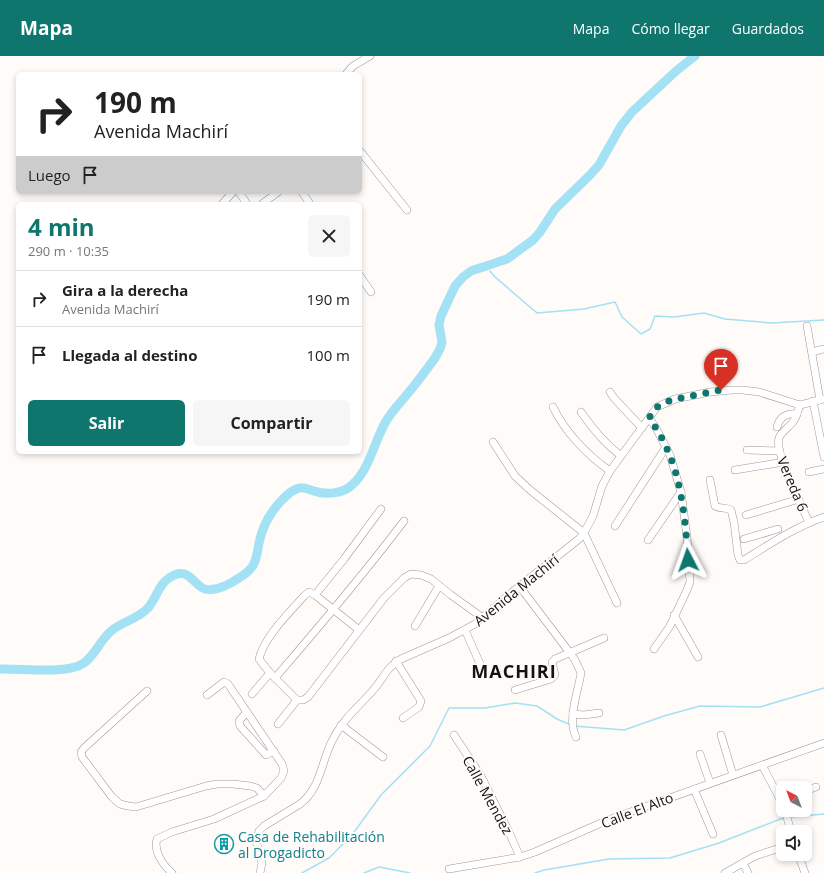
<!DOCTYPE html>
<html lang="es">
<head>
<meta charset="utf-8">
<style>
	body { margin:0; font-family:"Open Sans",sans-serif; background:#f6f6f6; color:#222; height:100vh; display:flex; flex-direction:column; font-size:15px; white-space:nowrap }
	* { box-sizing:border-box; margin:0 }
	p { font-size:13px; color:#767676 }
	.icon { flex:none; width:22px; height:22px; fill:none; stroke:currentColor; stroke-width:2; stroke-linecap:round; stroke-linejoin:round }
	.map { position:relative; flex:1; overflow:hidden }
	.drawer { position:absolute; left:16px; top:146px; width:346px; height:252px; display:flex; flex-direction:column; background:#fff; border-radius:6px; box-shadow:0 2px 6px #0003 }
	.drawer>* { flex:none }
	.top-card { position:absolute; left:16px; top:16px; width:346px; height:122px; border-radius:6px; box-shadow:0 2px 6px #0003; background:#fff; color:#222; overflow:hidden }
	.needle { width:26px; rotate:319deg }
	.controls { position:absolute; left:776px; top:725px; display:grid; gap:8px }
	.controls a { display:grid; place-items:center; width:36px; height:36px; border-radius:6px; background:#fff; box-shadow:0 2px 6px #0003; font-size:20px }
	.pin { position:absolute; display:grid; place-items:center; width:34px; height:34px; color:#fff; margin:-41px -17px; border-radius:50% 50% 50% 0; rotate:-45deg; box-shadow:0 0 4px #0007 }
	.pin .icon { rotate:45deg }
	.me { position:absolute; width:44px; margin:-22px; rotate:356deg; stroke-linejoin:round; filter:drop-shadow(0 0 3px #0008) }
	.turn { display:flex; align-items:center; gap:14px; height:84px; padding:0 12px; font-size:18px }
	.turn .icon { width:52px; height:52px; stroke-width:2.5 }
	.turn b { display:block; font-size:28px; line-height:34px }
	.then { display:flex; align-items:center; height:38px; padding:0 12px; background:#0003; gap:8px; font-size:15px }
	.round { display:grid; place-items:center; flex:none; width:42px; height:42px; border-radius:6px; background:#f6f6f6 }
	.head { display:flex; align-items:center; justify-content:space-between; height:68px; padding:0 12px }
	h1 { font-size:24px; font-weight:700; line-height:30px; color:#0f766e }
	.primary-button { display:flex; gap:8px; margin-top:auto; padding:8px 12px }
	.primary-button a { flex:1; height:46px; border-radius:6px; background:#0f766e; color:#fff; font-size:16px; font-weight:700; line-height:46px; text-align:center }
	.primary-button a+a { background:#f6f6f6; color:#222 }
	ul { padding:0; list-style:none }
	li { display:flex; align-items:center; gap:12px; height:56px; padding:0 12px; border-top:1px solid #e0e0e0 }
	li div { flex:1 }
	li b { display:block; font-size:15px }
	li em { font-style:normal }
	header { display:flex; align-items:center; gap:24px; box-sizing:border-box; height:56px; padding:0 20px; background:#0f766e; color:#fff }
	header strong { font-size:19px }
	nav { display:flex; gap:22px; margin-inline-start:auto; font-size:14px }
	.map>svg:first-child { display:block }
</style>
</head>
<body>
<header>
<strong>Mapa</strong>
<nav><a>Mapa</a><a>Cómo llegar</a><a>Guardados</a></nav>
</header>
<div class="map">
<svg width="824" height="817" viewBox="0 0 824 817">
	<rect width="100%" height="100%" fill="#fefbf9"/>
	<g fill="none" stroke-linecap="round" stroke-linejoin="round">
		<g stroke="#a3e1f4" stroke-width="1.5">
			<polyline points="490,215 495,221 537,257 584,253 615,246 622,261 641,278 650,273 655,260 674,261 704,257 725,263 772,267 824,264"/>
			<polyline points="574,670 624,674 664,660 700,650 760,651 824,632"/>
			<polyline points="791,761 824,758"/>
			<polyline points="302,817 329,802 352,779 381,739 430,690 449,652 485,652 515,647 537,650 557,663 571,669"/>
			<polyline points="364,817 379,811 410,817"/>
			<polyline points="535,817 544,814 609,803 670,802 719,787 783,762"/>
		</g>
		<path stroke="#a3e1f4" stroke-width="9" d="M0,613C23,612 66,619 84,607C95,599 100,585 110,576C121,566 138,563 148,552C156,543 159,528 169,522C189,508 193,530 205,533C216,536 230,528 239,522C256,512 256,504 259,487C262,472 270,457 280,446C285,441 292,433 300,432C304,431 310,434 314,435C325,439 343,438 352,429C369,414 374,387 385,367C391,356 401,346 409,336C418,325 427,313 435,302L440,293L442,286L439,269L441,260L455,230L463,221L471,215L507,203L533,184L540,176L555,153L589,120L599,109L621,70L632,56L676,15L695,0"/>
		<g stroke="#a09895" stroke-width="8">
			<g id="minor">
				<polyline points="346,18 353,10 370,0"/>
				<polyline points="360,95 407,154"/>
				<polyline points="239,136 247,148"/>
				<polyline points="302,136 310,148"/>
				<polyline points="222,148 233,136"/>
				<polyline points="262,148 278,136"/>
				<polyline points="360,220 371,236"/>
				<polyline points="807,270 820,344"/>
				<polyline points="812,296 824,293"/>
				<polyline points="610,336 614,342 642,372"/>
				<polyline points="813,345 824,401"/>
				<path d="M800,349C798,355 797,360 793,366C789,371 781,376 779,382C774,396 802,451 809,466"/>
				<path d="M553,351C565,376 587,399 610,415"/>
				<path d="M581,356C592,372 604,387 620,399"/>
				<polyline points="649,362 656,372 670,399 681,436 687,481 690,526 687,534 670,570 654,593"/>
				<path d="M777,371C780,360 787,357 797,358"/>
				<polyline points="493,386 515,420 530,434 584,477 617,547"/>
				<polyline points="747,394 780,395"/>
				<polyline points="735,414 784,406"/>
				<polyline points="809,416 824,413"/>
				<path d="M710,424L715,450C720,453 725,451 731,454L734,466L738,499L740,504H744C770,488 795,471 824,461"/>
				<polyline points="746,459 799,443"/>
				<polyline points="615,470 666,391"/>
				<polyline points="744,483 778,473"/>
				<polyline points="648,484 681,436"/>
				<path d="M520,531L570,597L575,604L581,617C578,636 567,664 576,681"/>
				<polyline points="315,539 344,503 381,453"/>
				<polyline points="674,559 698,601"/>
				<polyline points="415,570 439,530"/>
				<path d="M358,573L315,539L309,536L304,540C289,557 264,581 259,603L270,617L297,644H303L308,641L384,542L404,522L411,518L421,519L431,523L451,539L483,562"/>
				<polyline points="465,574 485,619"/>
				<polyline points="396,605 421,645 419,651 403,662"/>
				<path d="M275,622C319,571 363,519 404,465"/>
				<polyline points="515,634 551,623 555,619 552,606 555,603 604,582"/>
				<polyline points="147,635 84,692 81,696 82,701 112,741 120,748 128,750 136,751 206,730 217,728 233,728 250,730 257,732 264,740"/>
				<polyline points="252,638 270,617"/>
				<polyline points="247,656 239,665 240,670 266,699 274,695"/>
				<polyline points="573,658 584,659 599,657"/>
				<polyline points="278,668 297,644"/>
				<polyline points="341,669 383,701"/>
				<polyline points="454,679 481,720 508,774 520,801"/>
				<polyline points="721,679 733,719"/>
				<polyline points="700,698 710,727"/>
				<polyline points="762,709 783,749"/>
				<polyline points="694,733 713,778"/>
				<polyline points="805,735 816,731"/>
				<polyline points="785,754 791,776"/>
				<polyline points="798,798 805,817"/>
				<polyline points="743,807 748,817"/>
				<polyline points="449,813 520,801 535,796 608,764 824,687"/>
				<path d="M172,817C163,809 153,795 157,783L172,776L214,763L264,740L281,722L284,715L282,708L228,628L224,626L207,639"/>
				<path d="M260,817L262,807L256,785L259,775L264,770L300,748C320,733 321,708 331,687C342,663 359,651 375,632C384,621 388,610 401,603L449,582L475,568L511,537L579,483L584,477L593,460L602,430L610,415L657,351L675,343L710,336L732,334H743L759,336L800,349L824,343"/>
				<polyline points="725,817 755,800 783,791"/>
			</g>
		</g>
		<use href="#minor" stroke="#fff" stroke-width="7"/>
	</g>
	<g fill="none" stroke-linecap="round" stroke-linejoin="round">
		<path stroke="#0f766e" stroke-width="7" stroke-dasharray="0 12.6" d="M688,504C685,455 680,403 649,362L657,351L671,344L721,334"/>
	</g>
	<defs>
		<g id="building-ring" transform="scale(1)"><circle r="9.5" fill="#fefbf9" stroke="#0f9aa8" stroke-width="1.5"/><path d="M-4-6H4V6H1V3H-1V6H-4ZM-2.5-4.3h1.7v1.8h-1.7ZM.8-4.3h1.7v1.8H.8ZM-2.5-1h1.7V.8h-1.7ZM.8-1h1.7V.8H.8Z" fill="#0f9aa8"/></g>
	</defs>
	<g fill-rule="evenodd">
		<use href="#building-ring" x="224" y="788"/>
	</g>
	<g text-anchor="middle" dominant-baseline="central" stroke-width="4" stroke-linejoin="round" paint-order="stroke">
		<g font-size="14" fill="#151211" stroke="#fefbf9">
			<text transform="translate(793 428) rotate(67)">Vereda 6</text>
			<text transform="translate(516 534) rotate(-39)">Avenida Machirí</text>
			<text transform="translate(488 739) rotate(61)">Calle Mendez</text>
			<text transform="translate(637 754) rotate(-21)">Calle El Alto</text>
		</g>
		<g font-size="14" fill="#0d838f" stroke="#fefbf9" text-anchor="start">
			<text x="238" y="780">Casa de Rehabilitación<tspan x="238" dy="16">al Drogadicto</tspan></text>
		</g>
		<g font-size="18" font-weight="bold" letter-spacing="1" fill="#151211" stroke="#fefbf9">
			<text x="514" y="615">MACHIRI</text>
		</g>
	</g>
</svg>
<div class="controls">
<a><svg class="needle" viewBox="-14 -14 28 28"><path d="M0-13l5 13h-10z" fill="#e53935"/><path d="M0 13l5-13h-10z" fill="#767676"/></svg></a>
<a><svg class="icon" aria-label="sound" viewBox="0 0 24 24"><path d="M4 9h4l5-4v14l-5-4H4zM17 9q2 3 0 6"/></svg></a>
</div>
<div class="pin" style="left:721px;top:334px;background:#d93025"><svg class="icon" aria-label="arrive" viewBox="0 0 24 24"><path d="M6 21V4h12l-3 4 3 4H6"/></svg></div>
<svg class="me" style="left:688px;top:504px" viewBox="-20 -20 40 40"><path d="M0-17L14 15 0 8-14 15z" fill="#0f766e" stroke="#fff" stroke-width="4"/></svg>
<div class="top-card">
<div class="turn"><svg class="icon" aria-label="right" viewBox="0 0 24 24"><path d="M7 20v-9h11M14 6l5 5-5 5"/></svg><div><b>190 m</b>Avenida Machirí</div></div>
<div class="then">Luego<svg class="icon" aria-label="arrive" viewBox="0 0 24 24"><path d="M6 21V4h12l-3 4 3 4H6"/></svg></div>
</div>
<section class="drawer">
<div class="head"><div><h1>4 min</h1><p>290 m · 10:35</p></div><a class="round"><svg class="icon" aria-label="close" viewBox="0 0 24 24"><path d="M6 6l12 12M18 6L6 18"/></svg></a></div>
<ul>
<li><svg class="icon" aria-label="right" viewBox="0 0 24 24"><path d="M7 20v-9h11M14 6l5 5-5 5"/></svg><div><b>Gira a la derecha</b><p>Avenida Machirí</p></div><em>190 m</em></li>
<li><svg class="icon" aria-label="arrive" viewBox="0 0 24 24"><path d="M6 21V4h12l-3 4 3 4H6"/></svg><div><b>Llegada al destino</b></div><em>100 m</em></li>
</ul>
<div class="primary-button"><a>Salir</a><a>Compartir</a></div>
</section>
</div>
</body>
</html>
